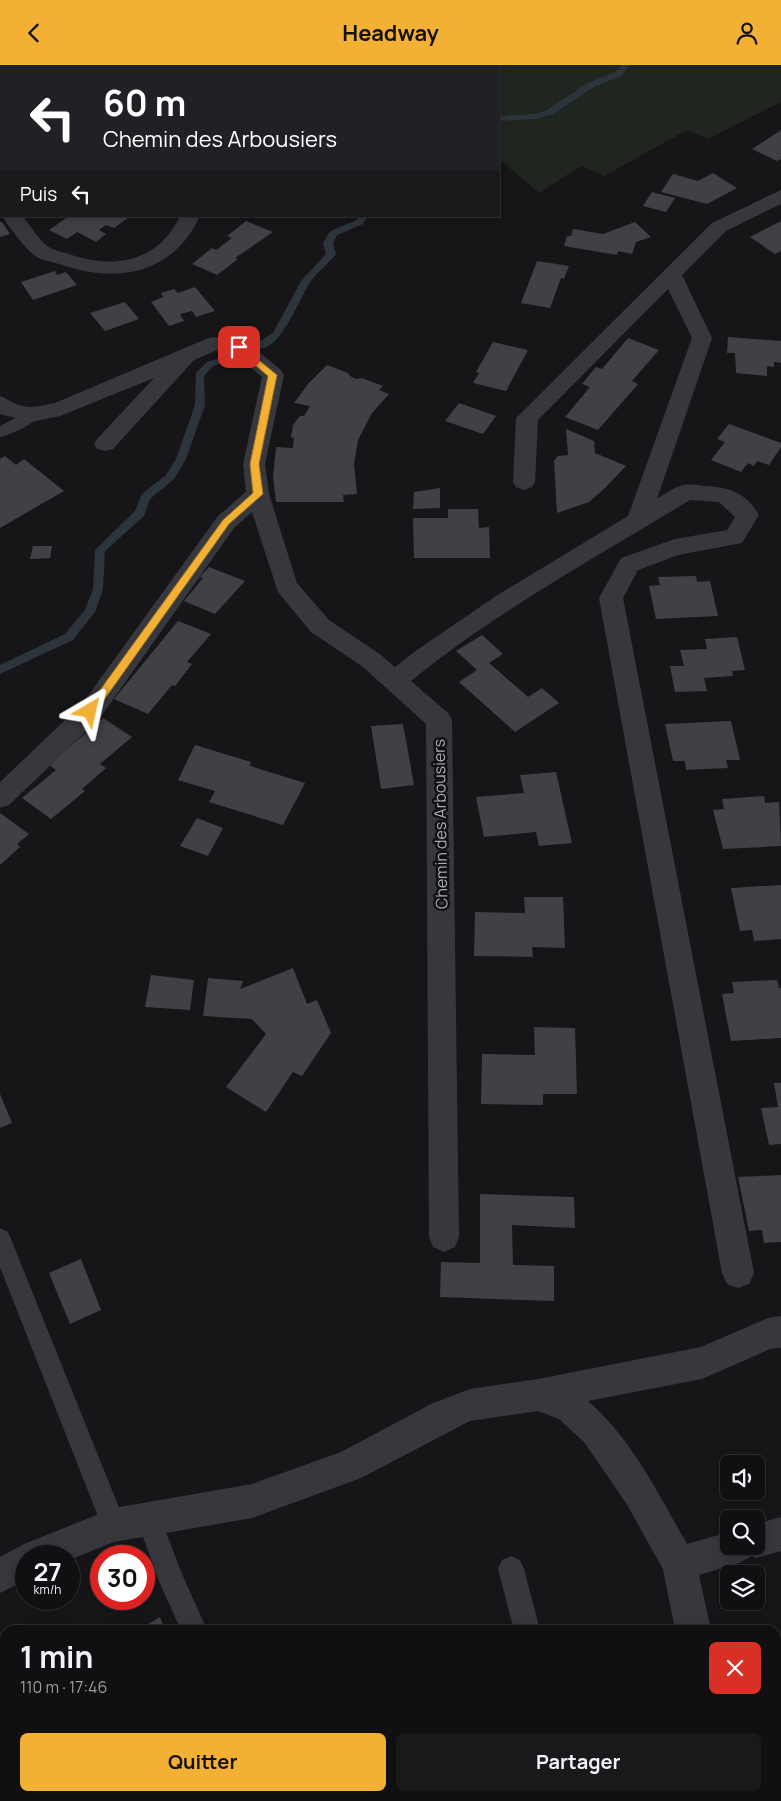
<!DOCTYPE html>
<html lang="fr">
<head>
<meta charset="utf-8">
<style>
	body { margin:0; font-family:Manrope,sans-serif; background:#19191b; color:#f1f3f6; height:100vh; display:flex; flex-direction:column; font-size:19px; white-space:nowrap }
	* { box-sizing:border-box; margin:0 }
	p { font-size:16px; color:#9c9d9f }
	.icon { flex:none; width:28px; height:28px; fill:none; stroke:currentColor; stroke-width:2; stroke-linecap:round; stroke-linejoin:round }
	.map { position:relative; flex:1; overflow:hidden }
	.side { position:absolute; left:0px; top:1560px; width:781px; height:176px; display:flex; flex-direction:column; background:#101012; border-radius:15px 15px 0 0; box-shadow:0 2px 12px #0003,0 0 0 1px #303032 }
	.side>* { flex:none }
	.guide { position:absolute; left:0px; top:0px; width:500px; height:152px; box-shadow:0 2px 12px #0003,0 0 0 1px #303032; background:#202124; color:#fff; overflow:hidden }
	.controls { position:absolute; left:720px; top:1390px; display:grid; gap:10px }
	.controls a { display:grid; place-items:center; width:45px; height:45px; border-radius:8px; background:#101012; box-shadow:0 2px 12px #0003,0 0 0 1px #303032; font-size:25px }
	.speed { position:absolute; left:15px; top:1480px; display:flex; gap:10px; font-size:25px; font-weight:700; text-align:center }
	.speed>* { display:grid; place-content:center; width:65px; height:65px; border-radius:50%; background:#101012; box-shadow:0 2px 12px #0003,0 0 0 1px #303032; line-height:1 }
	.speed small { font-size:12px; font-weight:400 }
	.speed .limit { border:8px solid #d22; background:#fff; color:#111 }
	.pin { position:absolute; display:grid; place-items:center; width:42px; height:42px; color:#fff; margin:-21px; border-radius:10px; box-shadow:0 2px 8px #0006 }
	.me { position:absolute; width:55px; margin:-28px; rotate:36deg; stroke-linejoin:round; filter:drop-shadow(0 0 4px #0008) }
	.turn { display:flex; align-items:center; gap:18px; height:105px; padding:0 20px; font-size:22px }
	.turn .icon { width:65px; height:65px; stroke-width:2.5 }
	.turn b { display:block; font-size:35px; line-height:42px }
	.then { display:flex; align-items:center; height:48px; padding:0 20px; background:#0003; gap:10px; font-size:19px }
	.round { display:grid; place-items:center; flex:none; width:52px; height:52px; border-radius:8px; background:#19191b }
	.summary { display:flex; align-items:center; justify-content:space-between; height:85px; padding:0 20px }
	h1 { font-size:30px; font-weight:700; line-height:38px }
	.action { display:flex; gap:10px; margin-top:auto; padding:10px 20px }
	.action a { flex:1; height:58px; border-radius:8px; background:#f2b134; color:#111; font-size:20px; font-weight:700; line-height:58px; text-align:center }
	.action a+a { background:#19191b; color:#f1f3f6 }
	header { display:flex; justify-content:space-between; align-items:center; height:65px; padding:0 20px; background:#f2b134; color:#111; font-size:22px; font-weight:700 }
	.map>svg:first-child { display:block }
</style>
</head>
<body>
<header><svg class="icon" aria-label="back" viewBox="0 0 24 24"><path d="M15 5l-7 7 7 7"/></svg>Headway<svg class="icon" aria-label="person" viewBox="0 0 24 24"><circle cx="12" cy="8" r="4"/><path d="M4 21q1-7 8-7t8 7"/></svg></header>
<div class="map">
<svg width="781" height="1736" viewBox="0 0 781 1736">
	<rect width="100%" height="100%" fill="#161618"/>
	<polygon fill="#1e261f" points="481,0 781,0 781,37 708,74 687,65 604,111 581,101 539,128 499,94 499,1 475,1"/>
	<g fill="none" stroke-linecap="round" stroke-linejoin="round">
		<g fill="#2c353c" fill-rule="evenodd">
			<polygon points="622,0 630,0 621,11 594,22 553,49 536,54 499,56 499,51 535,49 547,45 588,18 615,7"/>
			<path d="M359,151H368L363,159L337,170L333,178L336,189C328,199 316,208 309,219C298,236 280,289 254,284V280L273,268L301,216L326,189L323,178L330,166L357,155Z"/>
			<polygon points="230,290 233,291 233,295 213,301 204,311 205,340 186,394 174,414 150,434 144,451 105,486 103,524 95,547 73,575 0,609 0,600 65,569 85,545 93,524 95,485 135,446 142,429 166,410 176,394 195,340 196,308 207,297"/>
		</g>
	</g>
	<g fill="#404145">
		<polygon points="781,65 781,94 777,96 752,84"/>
		<polygon points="713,108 737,123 707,139 661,127 673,109 698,116"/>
		<polygon points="652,127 675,133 666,147 643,141"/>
		<polygon points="69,151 123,151 128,153 114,163 106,160 99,165 106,169 96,177 77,167 67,174 49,165"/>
		<polygon points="246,156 273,167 235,193 238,194 217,210 192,199 212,183 216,185 232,173 227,171"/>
		<polygon points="781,156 781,186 775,189 750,172"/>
		<polygon points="0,157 2,157 10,169 0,172"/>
		<polygon points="635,157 651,172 636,177 632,189 618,186 617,190 564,181 567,171 571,171 573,164 603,169"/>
		<polygon points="537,196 569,201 564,214 561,213 550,243 521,238"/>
		<polygon points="55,206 57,210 66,207 77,220 33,235 21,217"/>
		<polygon points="195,222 215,246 196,252 192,246 180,249 184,256 169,261 151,237 163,232 161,228 174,224 178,228"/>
		<polygon points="125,237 139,254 105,266 90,248"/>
		<polygon points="728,272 781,276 781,298 774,297 774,302 767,301 767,311 736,308 735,288 727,288"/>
		<polygon points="628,273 659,285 632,316 638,319 598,365 565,352 590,322 582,319 596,302 602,304"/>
		<polygon points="493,277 528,285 506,326 473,318 479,308 476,307"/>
		<polygon points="327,300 348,308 350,311 356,314 362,313 383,321 379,325 389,329 372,348 358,375 354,399 357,429 343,430 344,437 276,437 273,412 276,382 293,383 294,373 291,372 293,360 300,351 304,351 310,341 294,338 308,319"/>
		<polygon points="459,338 496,351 483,369 445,356"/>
		<polygon points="729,359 781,378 781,382 769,400 757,396 754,401 748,398 741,407 711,395 725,377 717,374"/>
		<polygon points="566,364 594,376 595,388 626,401 605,423 589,437 557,448 554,396 558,391 568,390"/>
		<polygon points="5,391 16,400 24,394 64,426 0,463 0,394"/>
		<polygon points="440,423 440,443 413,444 414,427"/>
		<polygon points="448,444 478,444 479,463 489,462 490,493 414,493 413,453 448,453"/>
		<polygon points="33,481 52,481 50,493 30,494"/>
		<polygon points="209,502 245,516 215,549 184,536 203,513 200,512"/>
		<polygon points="696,511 697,517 710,516 718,551 656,554 649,521 660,520 658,512"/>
		<polygon points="178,556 211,569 187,597 192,599 175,621 172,620 148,649 114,634"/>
		<polygon points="482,570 503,589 489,598 528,632 542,623 559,638 515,667 459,617 477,605 456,586"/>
		<polygon points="737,572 745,605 732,606 733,611 704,613 707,626 675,627 670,601 684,601 680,585 707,584 705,574"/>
		<polygon points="103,653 132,672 100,699 106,703 82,724 85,726 51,754 22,733 56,705 49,700"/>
		<polygon points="731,656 740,695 726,695 728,703 686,705 685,696 673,696 665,659"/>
		<polygon points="403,659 414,720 381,724 371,661"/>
		<polygon points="195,680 251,697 250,701 305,718 283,760 209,737 215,726 178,715"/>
		<polygon points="556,707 572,778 539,781 536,767 484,772 476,732 524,728 520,710"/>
		<polygon points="764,731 765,738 779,737 781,781 723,784 713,745 724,744 722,734"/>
		<polygon points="0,748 29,769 17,779 20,782 0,800"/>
		<polygon points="197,753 223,763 208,791 180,781"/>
		<polygon points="781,820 781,874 754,876 752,865 740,866 731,823"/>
		<polygon points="524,832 563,832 565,883 532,882 533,892 474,891 475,847 525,848"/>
		<polygon points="293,903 307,939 317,935 331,968 302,1011 293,1007 266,1047 226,1022 266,969 252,954 203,951 208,913 243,916 240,924"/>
		<polygon points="151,910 194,915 190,945 145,942"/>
		<polygon points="777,915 779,923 781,923 781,973 731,976 722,929 734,928 732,917"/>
		<polygon points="534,962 575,963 577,1029 543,1029 543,1040 481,1039 482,989 535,990"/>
		<polygon points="774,1018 781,1018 781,1079 769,1080 761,1043 778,1042"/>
		<polygon points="0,1029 12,1058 0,1063"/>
		<polygon points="781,1110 781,1177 764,1178 762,1165 749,1166 738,1112"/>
		<polygon points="480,1129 574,1132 575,1163 512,1160 513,1200 554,1201 554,1236 440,1232 441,1197 480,1198"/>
		<polygon points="81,1194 101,1245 70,1259 49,1208"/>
		<polygon points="160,1552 165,1565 138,1565"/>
		<polygon points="25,1731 231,1731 233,1736 27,1736"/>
	</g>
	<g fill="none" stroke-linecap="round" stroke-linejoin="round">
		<g fill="#37383d" fill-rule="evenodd">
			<path d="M31,345L37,346L39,350C32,361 12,369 0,372V361Z"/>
			<polygon points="0,1163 8,1167 11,1174 126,1460 123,1469 114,1472 105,1469 0,1202"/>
			<polygon points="149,1443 158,1446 182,1509 207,1565 181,1565 158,1514 137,1455 140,1446"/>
			<polygon points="511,1491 520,1495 524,1504 540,1565 514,1565 498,1504 502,1495"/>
			<polygon points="257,1731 284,1731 285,1736 259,1736"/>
			<polygon points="558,1731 585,1731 585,1736 559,1736"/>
		</g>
		<g fill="#37383d" fill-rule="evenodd">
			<rect x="0" y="68" width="1" height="12"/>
			<path d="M781,125V139L726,166L682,210L712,273L657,434C665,429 675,421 684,420C691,419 698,420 704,421C728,422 746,427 759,450L742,478L678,490L638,505L623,533L754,1208L749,1219L738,1223L727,1219L722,1208L599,533L621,493L675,474L727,465L735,452L719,437L690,435C595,493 497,546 411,616L448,648L452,655L459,1172L455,1182L444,1187L433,1182L429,1172L426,659L363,602L311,567L278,527L252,447L234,463L100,653L9,740L0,743V717L82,639L218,451L246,427L243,399L262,312L233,288L215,286L194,295L113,384L105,386L97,384L94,379L97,374L154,313L60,351L31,357L0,349V331C6,333 9,336 14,338C28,345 41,341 55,338L206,274C239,265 257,286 281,305L284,310L265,399L269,429L297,518L329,555L381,590L395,602L417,585L496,531L628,451L692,273L668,224L538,355L535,417L532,422L524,425L516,422L513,417L516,353L712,158Z"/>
			<path d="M2,151H23C30,161 38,173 47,181C53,185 62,187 69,189C113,205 159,197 180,151H200C173,210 116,219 59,199C52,197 40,195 34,190C26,185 8,160 2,151Z"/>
			<path d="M781,1251V1283L770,1284L702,1314L588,1336C632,1374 659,1430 687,1479L729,1467V1481H756V1459L781,1452V1486L756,1493L752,1491L739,1498L699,1510L711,1565H675L663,1504L626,1438L584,1377L559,1354L538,1346L470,1356L361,1413L252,1453L114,1477L69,1495V1491H26V1515L0,1528V1492L24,1479L114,1443L252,1419L341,1387L433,1338L470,1324L538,1314L701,1282L768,1253Z"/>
			<polygon points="710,1731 747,1731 748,1736 710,1736"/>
		</g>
	</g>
	<polygon fill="#f2b134" stroke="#9d7322" points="239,279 277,310 259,399 263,429 229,459 94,649 87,649 85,646 87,643 223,455 253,428 250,399 268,311 236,284 236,280"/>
	<g text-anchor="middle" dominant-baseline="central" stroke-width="5" stroke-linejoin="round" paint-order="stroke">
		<g font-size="16" fill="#a8adb8" stroke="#111113">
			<text transform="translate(440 759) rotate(-91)">Chemin des Arbousiers</text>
		</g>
	</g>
</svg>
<div class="controls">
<a><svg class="icon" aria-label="sound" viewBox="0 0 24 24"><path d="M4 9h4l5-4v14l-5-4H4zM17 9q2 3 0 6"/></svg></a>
<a><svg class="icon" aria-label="search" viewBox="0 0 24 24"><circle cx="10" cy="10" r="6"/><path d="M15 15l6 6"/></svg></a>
<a><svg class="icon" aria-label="layers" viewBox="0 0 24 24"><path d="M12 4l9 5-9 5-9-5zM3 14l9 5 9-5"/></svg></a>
</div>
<div class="speed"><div>27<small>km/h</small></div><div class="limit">30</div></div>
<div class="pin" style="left:239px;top:282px;background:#d93025"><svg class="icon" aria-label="arrive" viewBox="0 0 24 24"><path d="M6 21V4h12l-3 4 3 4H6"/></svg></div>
<svg class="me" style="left:90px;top:646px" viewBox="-20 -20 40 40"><path d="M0-17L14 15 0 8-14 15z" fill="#f2b134" stroke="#fff" stroke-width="4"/></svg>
<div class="guide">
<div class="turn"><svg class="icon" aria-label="left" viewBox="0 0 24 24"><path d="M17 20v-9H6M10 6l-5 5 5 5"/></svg><div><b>60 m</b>Chemin des Arbousiers</div></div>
<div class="then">Puis<svg class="icon" aria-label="left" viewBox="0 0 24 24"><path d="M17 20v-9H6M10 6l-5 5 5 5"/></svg></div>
</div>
<section class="side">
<div class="summary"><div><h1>1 min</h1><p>110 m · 17:46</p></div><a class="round" style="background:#d93025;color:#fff"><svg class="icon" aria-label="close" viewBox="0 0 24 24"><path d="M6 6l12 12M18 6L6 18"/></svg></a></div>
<div class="action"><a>Quitter</a><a>Partager</a></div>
</section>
</div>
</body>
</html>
